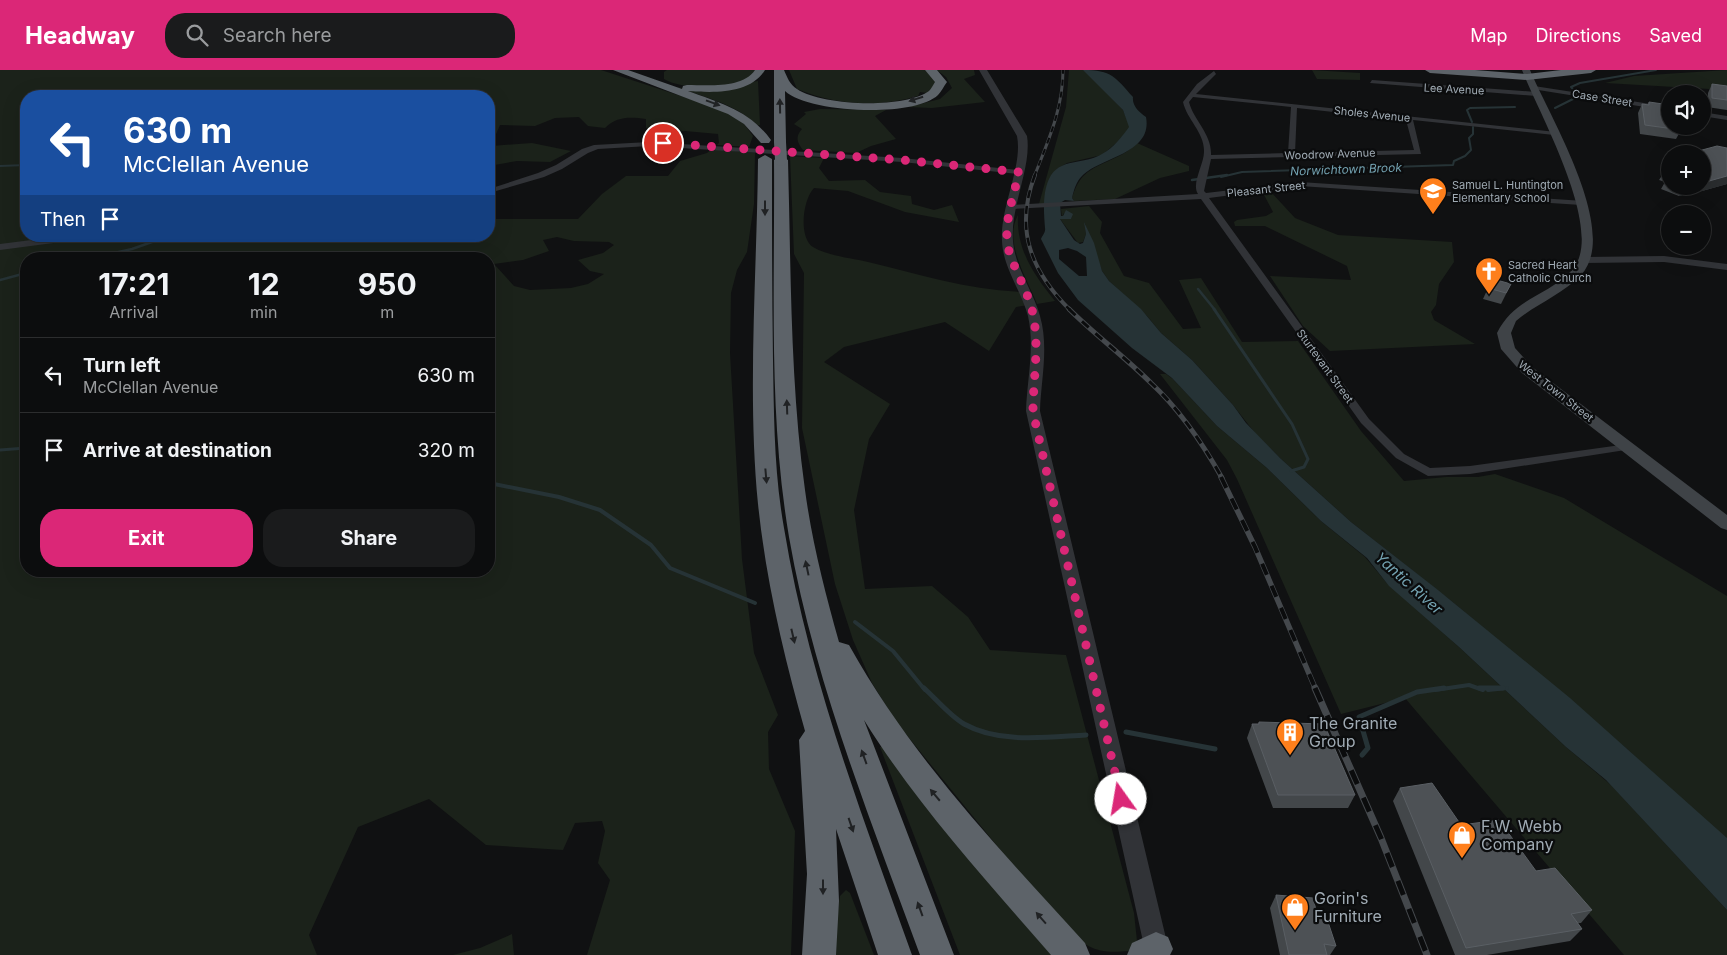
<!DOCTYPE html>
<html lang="en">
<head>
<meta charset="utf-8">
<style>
	body { margin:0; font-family:Inter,sans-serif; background:#1a1b1c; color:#f1f3f6; height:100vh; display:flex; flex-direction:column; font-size:19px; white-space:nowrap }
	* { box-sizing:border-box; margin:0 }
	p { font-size:16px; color:#9a9c9e }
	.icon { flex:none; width:28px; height:28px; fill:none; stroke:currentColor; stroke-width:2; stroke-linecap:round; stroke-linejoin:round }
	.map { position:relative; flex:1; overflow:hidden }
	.sheet { position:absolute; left:20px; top:182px; width:475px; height:325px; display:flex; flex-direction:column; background:#0c0d0e; border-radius:20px; box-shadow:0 5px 20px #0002,0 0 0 1px #2c2d2e }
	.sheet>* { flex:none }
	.guide { position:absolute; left:20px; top:20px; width:475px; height:152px; border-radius:20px; box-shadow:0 5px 20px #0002,0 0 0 1px #2c2d2e; background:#1a4fa0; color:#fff; overflow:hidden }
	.fabs { position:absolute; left:1661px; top:15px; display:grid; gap:10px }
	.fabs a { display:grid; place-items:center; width:50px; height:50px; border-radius:50%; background:#0c0d0e; box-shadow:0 5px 20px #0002,0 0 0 1px #2c2d2e; font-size:25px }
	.pin { position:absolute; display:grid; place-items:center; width:42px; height:42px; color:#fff; margin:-21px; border:2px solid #fff; border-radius:50%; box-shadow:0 1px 5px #0007 }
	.me { position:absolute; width:55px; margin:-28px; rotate:347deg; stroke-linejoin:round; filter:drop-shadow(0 0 4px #0008) }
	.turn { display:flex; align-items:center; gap:18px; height:105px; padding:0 20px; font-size:22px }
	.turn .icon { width:65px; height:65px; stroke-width:2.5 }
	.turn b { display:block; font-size:35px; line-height:42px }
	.then { display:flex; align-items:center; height:48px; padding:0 20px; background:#0003; gap:10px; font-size:19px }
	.eta { display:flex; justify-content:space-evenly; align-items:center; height:85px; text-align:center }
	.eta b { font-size:30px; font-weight:700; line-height:35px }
	.cta { display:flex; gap:10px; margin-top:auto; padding:10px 20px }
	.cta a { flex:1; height:58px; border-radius:20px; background:#db2777; color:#fff; font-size:20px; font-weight:700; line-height:58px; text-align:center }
	.cta a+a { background:#1a1b1c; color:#f1f3f6 }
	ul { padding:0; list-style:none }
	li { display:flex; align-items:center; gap:15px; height:75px; padding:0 20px; border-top:1px solid #2c2d2e }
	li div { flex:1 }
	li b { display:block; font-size:19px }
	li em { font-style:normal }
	header { display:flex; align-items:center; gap:30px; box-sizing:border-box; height:70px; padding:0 25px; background:#db2777; color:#fff }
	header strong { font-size:24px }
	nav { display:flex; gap:28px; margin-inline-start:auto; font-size:18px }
	.search { width:350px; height:45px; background:#1a1b1c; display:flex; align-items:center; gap:12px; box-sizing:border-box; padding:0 18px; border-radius:20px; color:#9a9c9e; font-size:19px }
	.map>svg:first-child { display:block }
</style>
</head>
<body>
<header>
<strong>Headway</strong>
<div class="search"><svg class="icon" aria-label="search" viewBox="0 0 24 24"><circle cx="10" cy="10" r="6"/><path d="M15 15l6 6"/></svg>Search here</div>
<nav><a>Map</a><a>Directions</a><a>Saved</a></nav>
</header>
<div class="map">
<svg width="1727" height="885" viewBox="0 0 1727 885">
	<rect width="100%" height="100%" fill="#101112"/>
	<g fill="#1b221a" fill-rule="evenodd">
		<path d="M0,0H601L724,40L742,51L753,66L749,77L717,75L719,73L718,64L685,61L660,63L646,58V49C630,47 617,46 605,58L588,56L579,47L555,48L535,56L500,55L491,76L532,73L571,81L550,92L517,91L489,96V26H26V166H67L0,175Z"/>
		<path d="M667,0H756C743,21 683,21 664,9V2Z"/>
		<path d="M789,0H925L933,5L937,15L927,23L920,22L918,26C877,38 836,35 797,19Z"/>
		<polygon points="937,0 974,0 975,5 964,9 985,32 932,38 908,37 940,29 952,18 946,7"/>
		<polygon points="1069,0 1083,0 1087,2 1123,40 1130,57 1121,69 1102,85 1067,93 1057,99 1044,134 1039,134 1066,37"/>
		<polygon points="1312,0 1360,3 1360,10 1317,9"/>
		<polygon points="1727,0 1727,20 1605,13 1634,6"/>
		<path d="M758,11L760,55L756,56C739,34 702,27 677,17L696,20Z"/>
		<path d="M820,39L886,40L875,46L896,69L871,76L856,83L803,80C797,72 795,67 802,59L794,54L806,44L804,42Z"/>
		<path d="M1137,73L1189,96V101L1160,108L1115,129L1074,131L1072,128C1081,98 1096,98 1121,85C1127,82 1132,77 1137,73Z"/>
		<path d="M712,79L755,83L754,134L747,182L737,200L731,223L730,283L742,489L754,583L778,645L768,662L769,699L795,761L791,885H587L610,810L598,793L605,761L602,751L575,753L563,780L486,775L429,729L358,757L309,865L317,885H0V179L102,166H393V169L412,166H489V149H578L602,124L626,106H668L680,91L707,83ZM557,167L574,171L609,172L614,175L603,183L578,190L590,201L604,204L588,214L571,218L530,220L514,216L494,194L523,190L549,181L543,170ZM26,189H489V501H26Z"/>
		<path d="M790,86L824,88L819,98L829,111L865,110L880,122L911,126L912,134L934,140L952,135L959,152L905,142L848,121L814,118C803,129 798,167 813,177C828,186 851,188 868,192C918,204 969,220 1021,222L1028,235L1016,237L989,281L945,252L844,277L824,292L890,334L869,369L854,440L865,519L932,516L968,547L990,580L1066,585L1134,843L1137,871L1129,881C1095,884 1089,878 1064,858L896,652L872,613L853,570L835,514L802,358L804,203L794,184Z"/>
		<polygon points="1269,120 1295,148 1338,165 1452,172 1454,192 1439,214 1436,235 1431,242 1434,250 1475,274 1330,281 1303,256 1270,206 1351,210 1347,196 1265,156 1235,156 1234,152 1237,150 1266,146 1273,142 1263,123"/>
		<polygon points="1089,136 1102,152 1100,163 1124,206 1149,213 1183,259 1201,258 1179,210 1201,208 1242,272 1298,271 1361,361 1404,411 1446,407 1478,407 1495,404 1564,428 1727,526 1727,771 1627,679 1455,534 1351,452 1280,388 1255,363 1233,335 1192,290 1161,263 1147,246 1109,211 1102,201 1085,154 1086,164 1083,172 1078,173 1060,149 1072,148 1064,143 1062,147 1061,139"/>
		<path d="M1018,145C1016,179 1034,205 1055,231L1037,234C1027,208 1003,172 1018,145Z"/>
		<polygon points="1160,304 1166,304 1173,309 1217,356 1267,398 1321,451 1365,487 1386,512 1459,577 1566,677 1611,715 1727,840 1727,885 1624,885 1405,628 1341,644 1237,409 1227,390"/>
		<polygon points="880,677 884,677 1063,885 960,885"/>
		<polygon points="846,820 850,823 874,885 832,885 840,826"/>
		<polygon points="512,864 514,885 453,885 480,878"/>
	</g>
	<path fill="#263336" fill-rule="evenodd" d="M1083,0C1112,0 1115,7 1133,27C1132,36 1139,42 1146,47C1153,84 1100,87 1082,106C1076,112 1074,120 1072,128L1074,131L1065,130L1060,133L1061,146H1063L1066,140L1073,144L1071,149H1060L1074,170L1080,174L1083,173L1086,164L1084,152L1094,173L1102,201L1109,211L1141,239L1161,263L1192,290L1233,335L1246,353L1280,388L1351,452L1438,520L1570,628L1727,768V840L1606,710L1566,677L1459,577L1389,516L1367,488L1321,451L1267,398L1217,356L1172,308L1132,278L1078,230L1058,203L1041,169C1042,166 1046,162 1045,158C1044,144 1042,124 1049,109C1059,87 1085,95 1102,84C1113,78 1122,67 1129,57L1123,40ZM1068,178L1077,181L1086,187L1087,206H1079L1059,189V180Z"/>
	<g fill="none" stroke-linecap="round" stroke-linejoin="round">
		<g stroke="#263336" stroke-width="2">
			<polyline points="1575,21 1571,17 1580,13 1656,0"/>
			<polyline points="1555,38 1577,27"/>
			<polyline points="1472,52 1467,40 1470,38 1515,37"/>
			<polyline points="0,96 26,95"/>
			<polyline points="1221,107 1242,102 1453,95 1454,91 1465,86 1471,80 1469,68 1473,64 1473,57"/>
		</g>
		<g stroke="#263336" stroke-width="2.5">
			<polyline points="1192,110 1227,105"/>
			<polyline points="87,189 132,179 169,166"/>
			<polyline points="0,210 26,203"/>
			<polyline points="1198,219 1215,240"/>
		</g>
		<g stroke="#263336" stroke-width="3">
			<polyline points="1214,239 1292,354 1308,389 1304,397 1291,401"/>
			<polyline points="0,380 26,378"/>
		</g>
		<g stroke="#263336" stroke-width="4">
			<polyline points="489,413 559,427 600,440 651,475 670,498 755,533"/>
			<polyline points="855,552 893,581 925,620"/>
			<polyline points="1435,620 1469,615 1483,620"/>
			<polyline points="1488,620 1507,618"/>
		</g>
		<g stroke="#263336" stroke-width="5">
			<path d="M924,618C936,629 950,646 964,654C1000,674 1047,667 1086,665"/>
			<polyline points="1479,618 1503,618"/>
			<polyline points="1126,662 1215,679"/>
			<polyline points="1362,685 1368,678 1359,647 1417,622 1444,618"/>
		</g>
		<g fill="#313337" fill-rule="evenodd">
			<path d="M1214,1L1216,4L1196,24L1556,62V64L1554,65L1413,50L1421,84L1211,89L1204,121L1206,123L1300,112L1584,131L1585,133L1581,135L1300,116L1209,128L1369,349L1404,384L1430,398L1470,396L1628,374L1634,377L1632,379L1470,404L1428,406L1396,388L1361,353L1201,129L1012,139L1008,137L1012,135L1198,124C1191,114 1204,94 1204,82C1205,63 1187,50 1183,32L1197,14ZM1193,27L1291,37L1288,83L1211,85C1212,64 1194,51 1189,32ZM1297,38L1406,50L1414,80L1295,83Z"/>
			<polygon points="1372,10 1536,22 1539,24 1536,26 1370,13"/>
			<polygon points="1534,16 1670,37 1670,41 1532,19"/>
			<polygon points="1702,42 1727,46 1727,50 1702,46"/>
			<polygon points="649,72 902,88 1019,100 1023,102 1019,104 902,92 649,76 598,79 588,83 562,99 544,107 489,123 489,119 538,103 556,95 582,79 594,75"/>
			<polygon points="63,166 88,166 84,169 0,180 0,174"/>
			<polygon points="1664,186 1727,194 1727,200 1664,192 1585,193 1581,190 1585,187"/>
		</g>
		<path fill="#313337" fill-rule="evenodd" d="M979,0H987L1027,66C1032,97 1010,137 1013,171C1015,198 1033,220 1040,246C1049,277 1041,310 1040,341L1170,885H1146L1026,341C1027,310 1035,277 1028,246C1021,220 1003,198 1002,171C1000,136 1023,97 1017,66Z"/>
		<path fill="#3f4347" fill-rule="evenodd" d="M1522,0H1530C1549,46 1621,162 1581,205C1563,224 1536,234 1516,251L1511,263L1515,278L1532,297L1727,445V460L1721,458L1522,303L1501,279L1497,263C1515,227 1547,227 1572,200C1607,162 1538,42 1522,0Z"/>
		<g fill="#5d6369" fill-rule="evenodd">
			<path d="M613,0H628L682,19L683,16L687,15C707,15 742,19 755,0H765C750,24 715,23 688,21C721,33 750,41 771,70L769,73H761L744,54L728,44Z"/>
			<path d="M774,0H784C787,7 790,15 797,19C822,36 904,39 929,21C931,19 933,15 935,12L925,0H937L947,12C944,16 941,22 938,25C914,48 808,43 785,21L786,72L780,76L774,72Z"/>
			<polygon points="1425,0 1475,0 1527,4 1561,0 1596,0 1591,3 1527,10 1430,3"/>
			<path d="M765,85L772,89C772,156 772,223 773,290C774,346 774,402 784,458C808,605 862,745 912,885H878L836,759L839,831L836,885H802L807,804L799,670L805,661C784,587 766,511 758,434C747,323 757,202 758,89Z"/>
			<path d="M781,86L788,90C791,200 790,311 805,420C812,472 825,522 839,572L849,575C914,691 997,776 1085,873L1090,885H1051C985,809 917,735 864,650L954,885H920C870,748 814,611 789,467C768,343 775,215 774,90Z"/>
			<polygon points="1156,862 1168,867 1173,879 1170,885 1127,885 1132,873"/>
		</g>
		<g stroke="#44484c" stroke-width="3">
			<path id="rail-far4" d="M1034,107C1048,71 1063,39 1063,0"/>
		</g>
		<g stroke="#44484c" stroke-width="4">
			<path id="rail-far3" d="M1035,105C1014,159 1031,201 1070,240"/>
		</g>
		<g stroke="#44484c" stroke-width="5">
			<path id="rail-far2" d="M1069,239C1095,265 1125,287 1151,313C1180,340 1203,374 1222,408"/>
		</g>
		<g stroke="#44484c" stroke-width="5.5">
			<polyline id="rail-far1" points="1221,407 1255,477 1316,620"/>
		</g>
		<g stroke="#44484c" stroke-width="7">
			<polyline id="rail" points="1315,618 1381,768 1427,885"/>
		</g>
		<use href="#rail-far4" stroke="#0b0c0d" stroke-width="2" stroke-dasharray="6" stroke-linecap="butt"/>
		<use href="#rail-far3" stroke="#0b0c0d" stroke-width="2.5" stroke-dasharray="8" stroke-linecap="butt"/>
		<use href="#rail-far2" stroke="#0b0c0d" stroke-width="3" stroke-dasharray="9" stroke-linecap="butt"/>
		<use href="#rail-far1" stroke="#0b0c0d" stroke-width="4" stroke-dasharray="12" stroke-linecap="butt"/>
		<use href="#rail" stroke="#0b0c0d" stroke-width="5" stroke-dasharray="15" stroke-linecap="butt"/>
		<polyline stroke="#5d6369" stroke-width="12" points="780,72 781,90"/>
	</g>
	<g fill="#43474a">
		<polygon points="1712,14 1727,16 1727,40 1707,37 1708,23"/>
		<polygon points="1649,32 1681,60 1676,69 1640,64 1638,43 1642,34 1647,35"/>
		<polygon points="1727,78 1727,114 1695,123 1692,122 1679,126 1661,119 1665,112 1659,110 1665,101 1670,99 1670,116 1702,116 1702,84 1691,83"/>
		<polygon points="1511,214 1501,234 1483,229 1488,218"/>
		<polygon points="1259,652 1355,725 1348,738 1273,738 1247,668 1252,654 1258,654"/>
		<polygon points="1400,718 1536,801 1592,840 1581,853 1578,853 1582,859 1570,871 1487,885 1455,885 1393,731"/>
		<polygon points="1276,825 1318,848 1336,876 1330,885 1280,885 1270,838"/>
	</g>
	<g fill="#2a2d2f">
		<polygon points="1727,106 1727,114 1695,123 1699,116 1702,116 1702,113"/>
		<polygon points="1684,116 1695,116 1692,122 1679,126"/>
	</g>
	<g fill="#4d5155" stroke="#5a5f64">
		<polygon points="1712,14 1727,16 1727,30 1712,28"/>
		<polygon points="1649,32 1670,35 1670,56 1680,56 1681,60 1645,55 1642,34 1649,35"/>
		<polygon points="1717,76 1727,78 1727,106 1702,113 1702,90 1708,89 1702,87 1702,84 1691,83"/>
		<polygon points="1670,99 1670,102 1665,101"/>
		<polygon points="1493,209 1511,214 1506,223 1488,218"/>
		<polygon points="1259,652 1324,654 1355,725 1278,725 1252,654 1259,654"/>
		<polygon points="1432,713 1461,755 1499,750 1536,801 1555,798 1592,840 1571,844 1582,859 1466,878 1400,718"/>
		<polygon points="1276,825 1313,828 1318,848 1327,849 1336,876 1324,874 1327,885 1289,885"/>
	</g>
	<defs><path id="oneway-solid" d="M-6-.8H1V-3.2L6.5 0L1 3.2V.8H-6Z" transform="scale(1.25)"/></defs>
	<g fill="#202224">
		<use href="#oneway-solid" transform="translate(916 29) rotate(162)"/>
		<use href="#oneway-solid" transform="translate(713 33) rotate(20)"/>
		<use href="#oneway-solid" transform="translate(780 36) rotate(-91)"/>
		<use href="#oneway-solid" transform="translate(765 138) rotate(90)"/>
		<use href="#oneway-solid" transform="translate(787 337) rotate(-92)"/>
		<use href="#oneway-solid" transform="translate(766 406) rotate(85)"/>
		<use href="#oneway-solid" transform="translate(807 498) rotate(-102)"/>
		<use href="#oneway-solid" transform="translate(793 566) rotate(77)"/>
		<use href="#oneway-solid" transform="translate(864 687) rotate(-110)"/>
		<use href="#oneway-solid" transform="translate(935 725) rotate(-130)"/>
		<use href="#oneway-solid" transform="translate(851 755) rotate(71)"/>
		<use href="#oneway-solid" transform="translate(823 817) rotate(90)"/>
		<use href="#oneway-solid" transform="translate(920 839) rotate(-110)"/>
		<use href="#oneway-solid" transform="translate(1041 848) rotate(-131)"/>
	</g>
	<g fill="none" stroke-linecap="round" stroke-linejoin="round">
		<path stroke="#db2777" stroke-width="9" stroke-dasharray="0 16.2" d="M663,73L902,90L1019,102C1014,126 1002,156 1009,181C1016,204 1031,226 1034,250C1039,280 1033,311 1033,342L1121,729"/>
	</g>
	<defs>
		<g id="school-pin" transform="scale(1.4375)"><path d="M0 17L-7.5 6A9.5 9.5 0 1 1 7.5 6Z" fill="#fe7f1c" stroke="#0b0c0d"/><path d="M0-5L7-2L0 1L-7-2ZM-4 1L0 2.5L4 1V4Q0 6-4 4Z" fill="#fff"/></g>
		<g id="church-pin" transform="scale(1.4375)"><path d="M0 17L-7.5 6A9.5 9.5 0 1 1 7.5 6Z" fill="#fe7f1c" stroke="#0b0c0d"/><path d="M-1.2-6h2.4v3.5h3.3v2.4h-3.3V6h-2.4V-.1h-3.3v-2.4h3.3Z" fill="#fff"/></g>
		<g id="building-pin" transform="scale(1.4375)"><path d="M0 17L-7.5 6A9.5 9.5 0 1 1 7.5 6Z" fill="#fe7f1c" stroke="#0b0c0d"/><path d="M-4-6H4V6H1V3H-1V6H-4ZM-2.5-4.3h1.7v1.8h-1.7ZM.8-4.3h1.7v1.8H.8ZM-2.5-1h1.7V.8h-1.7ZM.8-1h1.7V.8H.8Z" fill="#fff"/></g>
		<g id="shop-pin" transform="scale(1.4375)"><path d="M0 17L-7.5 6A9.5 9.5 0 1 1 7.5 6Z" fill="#fe7f1c" stroke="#0b0c0d"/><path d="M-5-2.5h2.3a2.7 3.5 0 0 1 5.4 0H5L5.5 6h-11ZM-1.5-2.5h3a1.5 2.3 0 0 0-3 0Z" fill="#fff"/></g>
	</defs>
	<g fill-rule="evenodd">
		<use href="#school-pin" x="1433" y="121"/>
		<use href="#church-pin" x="1489" y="201"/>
		<use href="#building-pin" x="1290" y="662"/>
		<use href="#shop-pin" x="1462" y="765"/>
		<use href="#shop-pin" x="1295" y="837"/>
	</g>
	<g text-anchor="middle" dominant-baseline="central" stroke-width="4.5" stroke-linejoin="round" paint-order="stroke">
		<g font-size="11" fill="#a0abb4" stroke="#0b0c0d">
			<text transform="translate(1454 19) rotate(3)">Lee Avenue</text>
			<text transform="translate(1602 28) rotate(9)">Case Street</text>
			<text transform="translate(1372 44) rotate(6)">Sholes Avenue</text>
			<text transform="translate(1330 84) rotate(-2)">Woodrow Avenue</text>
			<text transform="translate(1266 119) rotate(-6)">Pleasant Street</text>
			<text transform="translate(1325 296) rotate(54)">Sturtevant Street</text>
			<text transform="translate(1556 321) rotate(38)">West Town Street</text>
		</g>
		<g font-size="11" fill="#a0abb4" stroke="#0b0c0d" text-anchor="start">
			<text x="1452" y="115">Samuel L. Huntington<tspan x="1452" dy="13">Elementary School</tspan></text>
			<text x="1508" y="195">Sacred Heart<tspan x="1508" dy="13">Catholic Church</tspan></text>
		</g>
		<g font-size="12" font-style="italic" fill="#74a3b2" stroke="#0b0c0d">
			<text transform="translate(1346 99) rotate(-2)">Norwichtown Brook</text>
		</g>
		<g font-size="15" font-style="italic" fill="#74a3b2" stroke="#0b0c0d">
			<text transform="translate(1409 513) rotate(42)">Yantic River</text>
		</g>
		<g font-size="16" fill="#a0abb4" stroke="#0b0c0d" text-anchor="start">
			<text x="1309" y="653">The Granite<tspan x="1309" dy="18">Group</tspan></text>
			<text x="1481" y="756">F.W. Webb<tspan x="1481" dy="18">Company</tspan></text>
			<text x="1314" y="828">Gorin's<tspan x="1314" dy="18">Furniture</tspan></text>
		</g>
	</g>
</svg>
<div class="fabs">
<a><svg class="icon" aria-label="sound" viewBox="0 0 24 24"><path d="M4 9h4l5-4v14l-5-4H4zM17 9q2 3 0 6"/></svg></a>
<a>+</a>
<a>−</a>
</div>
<div class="pin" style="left:663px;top:73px;background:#d93025"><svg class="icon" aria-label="arrive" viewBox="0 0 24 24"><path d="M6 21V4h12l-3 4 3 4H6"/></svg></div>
<svg class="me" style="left:1121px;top:729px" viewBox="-20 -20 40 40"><circle r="19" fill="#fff"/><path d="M0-13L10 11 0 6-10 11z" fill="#db2777"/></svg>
<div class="guide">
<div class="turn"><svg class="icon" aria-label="left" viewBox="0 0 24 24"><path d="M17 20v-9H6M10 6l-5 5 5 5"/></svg><div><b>630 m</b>McClellan Avenue</div></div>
<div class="then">Then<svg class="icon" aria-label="arrive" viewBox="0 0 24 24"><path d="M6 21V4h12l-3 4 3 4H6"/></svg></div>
</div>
<section class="sheet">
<div class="eta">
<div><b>17:21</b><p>Arrival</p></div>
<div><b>12</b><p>min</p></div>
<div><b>950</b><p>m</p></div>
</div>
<ul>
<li><svg class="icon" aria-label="left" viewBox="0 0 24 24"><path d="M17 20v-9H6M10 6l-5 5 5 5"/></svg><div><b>Turn left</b><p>McClellan Avenue</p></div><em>630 m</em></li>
<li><svg class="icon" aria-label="arrive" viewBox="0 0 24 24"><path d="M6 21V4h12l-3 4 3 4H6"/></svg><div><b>Arrive at destination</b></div><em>320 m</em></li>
</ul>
<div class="cta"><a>Exit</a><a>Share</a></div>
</section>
</div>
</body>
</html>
